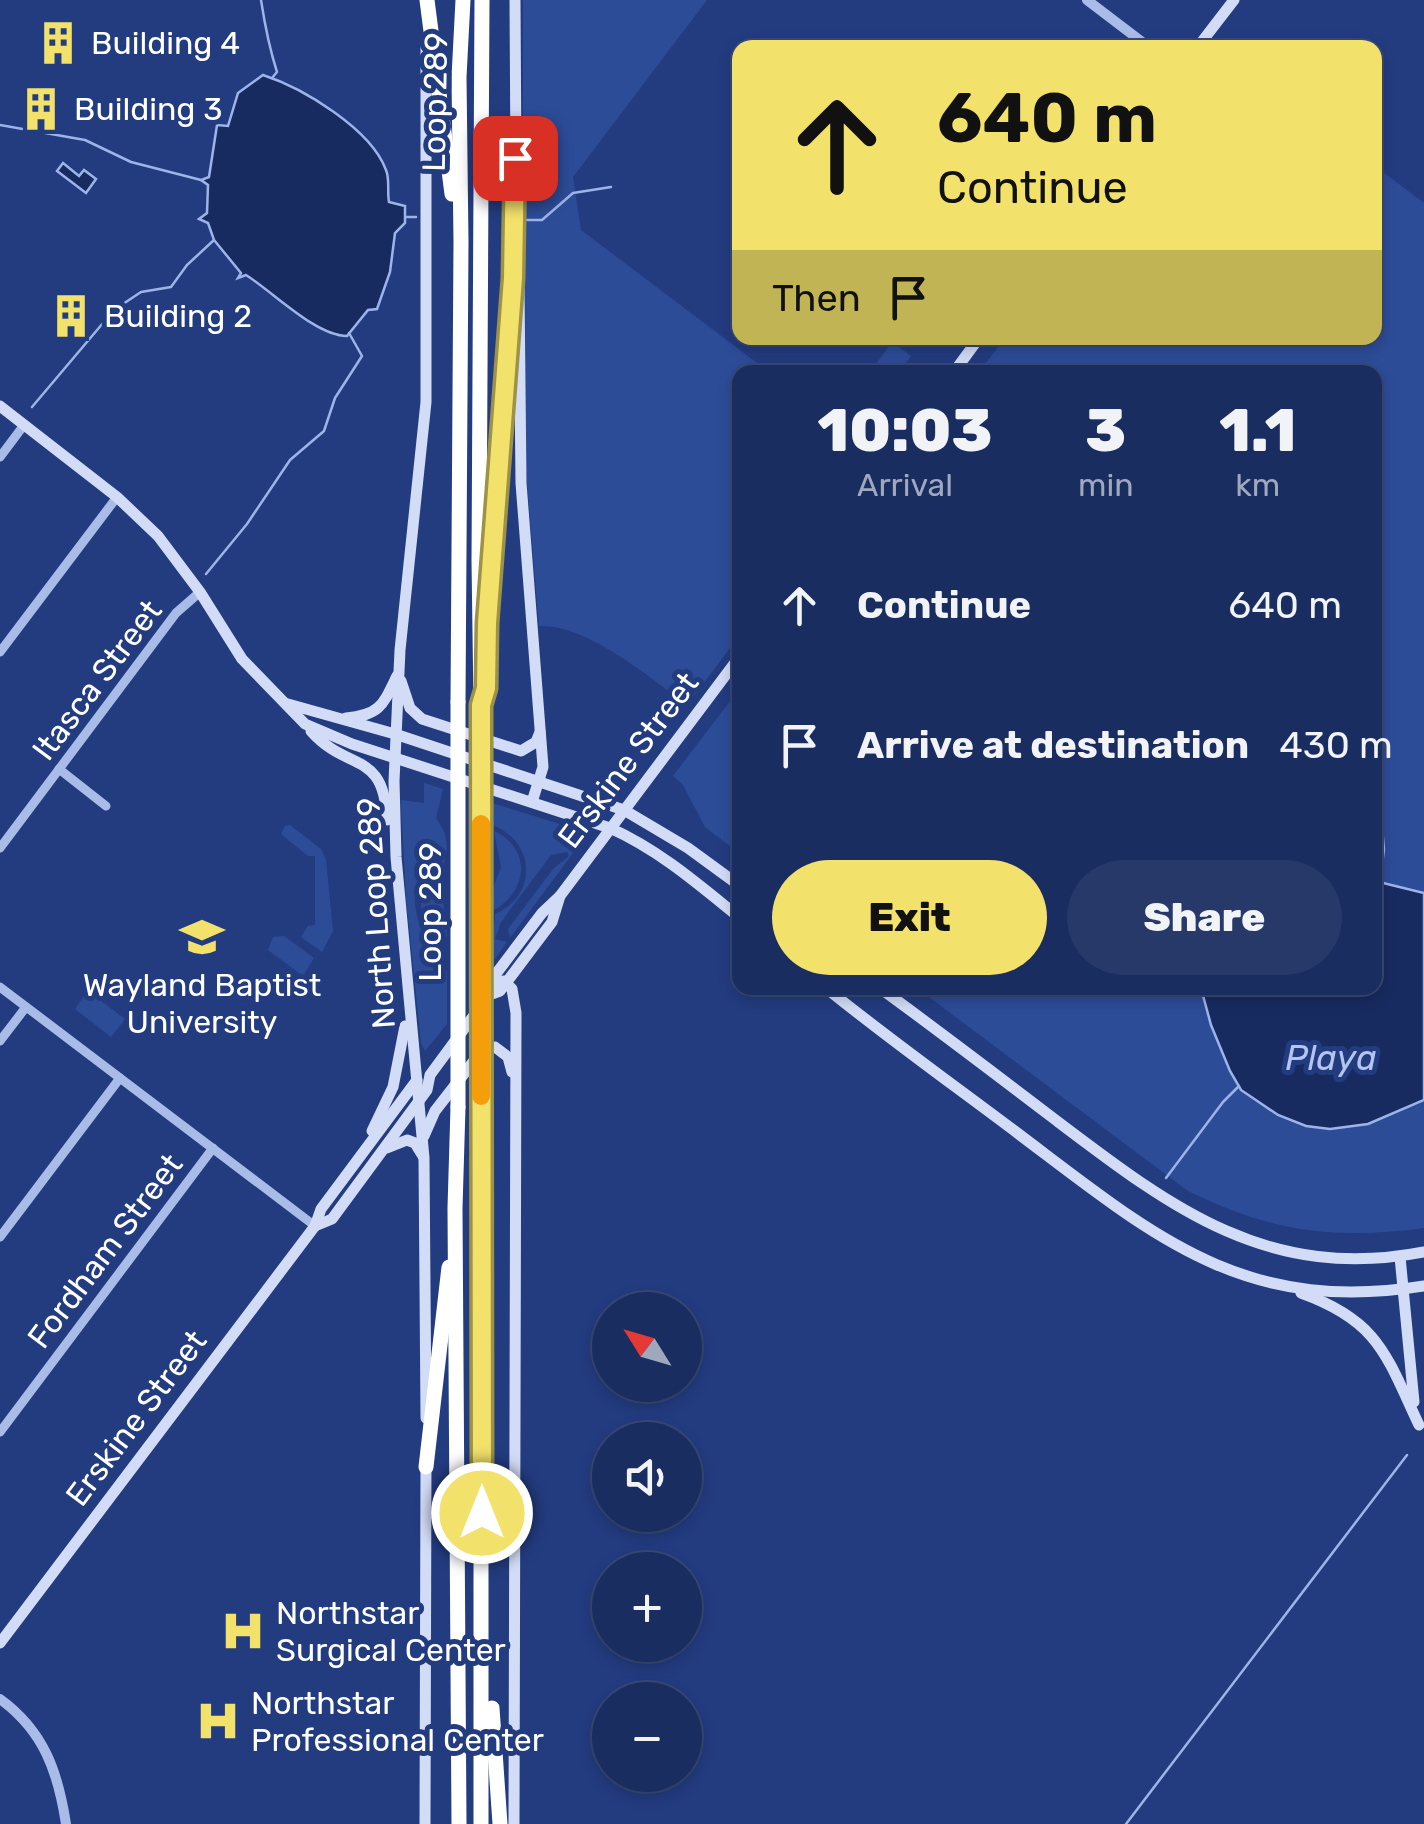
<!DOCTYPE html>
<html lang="en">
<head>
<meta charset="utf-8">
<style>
	body { margin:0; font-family:Rubik,sans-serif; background:#273969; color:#f1f3f6; height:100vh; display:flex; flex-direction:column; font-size:38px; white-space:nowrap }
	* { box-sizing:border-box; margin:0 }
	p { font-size:32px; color:#9fa8bd }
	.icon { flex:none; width:55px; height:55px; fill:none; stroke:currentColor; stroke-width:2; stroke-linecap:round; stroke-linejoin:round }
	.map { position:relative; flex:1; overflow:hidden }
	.details { position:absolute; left:732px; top:365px; width:650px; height:630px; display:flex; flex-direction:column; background:#1a2d60; border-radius:20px; box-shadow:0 5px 15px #0003,0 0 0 2px #384975 }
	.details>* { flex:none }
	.guide { position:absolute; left:732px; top:40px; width:650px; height:305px; border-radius:20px; box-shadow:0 5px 15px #0003,0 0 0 2px #384975; background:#f2e16b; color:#111; overflow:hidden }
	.needle { width:65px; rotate:307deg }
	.fabs { position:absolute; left:592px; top:1292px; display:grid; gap:20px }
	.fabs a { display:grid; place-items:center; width:110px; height:110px; border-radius:50%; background:#1a2d60; box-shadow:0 5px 15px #0003,0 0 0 2px #384975; font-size:50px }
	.pin { position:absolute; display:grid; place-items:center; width:85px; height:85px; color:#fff; margin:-42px; border-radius:20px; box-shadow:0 5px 15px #0006 }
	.me { position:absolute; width:110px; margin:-55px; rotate:0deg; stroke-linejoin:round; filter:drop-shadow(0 0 8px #0008) }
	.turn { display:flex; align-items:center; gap:35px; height:210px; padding:0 40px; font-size:45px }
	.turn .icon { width:130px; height:130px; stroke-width:2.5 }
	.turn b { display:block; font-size:70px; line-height:85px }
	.then { display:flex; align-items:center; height:95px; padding:0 40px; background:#0003; gap:20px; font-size:38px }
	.eta { display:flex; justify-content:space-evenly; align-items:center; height:170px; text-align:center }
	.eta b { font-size:60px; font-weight:800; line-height:70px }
	.primary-button { display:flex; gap:20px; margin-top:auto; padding:20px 40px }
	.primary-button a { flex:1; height:115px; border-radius:60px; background:#f2e16b; color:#111; font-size:40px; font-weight:800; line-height:115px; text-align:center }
	.primary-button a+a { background:#273969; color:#f1f3f6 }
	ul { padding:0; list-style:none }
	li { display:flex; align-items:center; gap:30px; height:140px; padding:0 40px }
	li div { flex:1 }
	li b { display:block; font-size:38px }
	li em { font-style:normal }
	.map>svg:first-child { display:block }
</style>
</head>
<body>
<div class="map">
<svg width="1424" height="1824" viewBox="0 0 1424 1824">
	<rect width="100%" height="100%" fill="#233c80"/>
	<g fill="#2d4c98">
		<path d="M523,0H707L573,177L581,230L769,372H740V635L687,705C651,678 585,623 539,626L523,435Z"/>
		<path d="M1375,166L1424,203V1228C1333,1240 1271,1232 1188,1191L917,988H1375V372H979L1005,338H1375Z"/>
		<polygon points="892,342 911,356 899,372 870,372"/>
		<polygon points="740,688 740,854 705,827 683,785 673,776"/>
		<path d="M424,783L443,789L436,818L445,833L447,847L441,879L447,936L437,954C412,917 422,884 432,846C400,905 420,915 434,969L440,973L447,971V1024L425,1051L421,1043L406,897L401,803L402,800L424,803Z"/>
		<path d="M492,803L582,831L585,837L510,938L508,929L553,869L569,856L567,852L551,855L501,922L495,939L507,942L495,959L492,954L495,914C538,896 536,841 492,825Z"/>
		<polygon points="290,825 321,849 326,860 333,931 322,952 301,937 308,926 315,925 315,856 308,856 281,834 285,826"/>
		<path d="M494,831C532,848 528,891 494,910L492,891L501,867Z"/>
		<polygon points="284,936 314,958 303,976 268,950 273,937"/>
		<polygon points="88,991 125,1019 111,1037 75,1009"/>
	</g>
	<g fill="#182b60" stroke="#9db4e8" stroke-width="2.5">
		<path d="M263,75C303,88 371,129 386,170C390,180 387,191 389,202L405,206V223L395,233L390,272L377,309L368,310L347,336C316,336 273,292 246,275L238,278L241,273L214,240L208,223L199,219L207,213L208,185L201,180L209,177L217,125L228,126L238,93Z"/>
		<polygon points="63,163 79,176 84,170 96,179 86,193 57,171"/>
		<polygon points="1375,881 1424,893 1424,1100 1368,1124 1330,1129 1306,1126 1278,1115 1241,1090 1230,1071 1211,1025 1201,988 1375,988"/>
	</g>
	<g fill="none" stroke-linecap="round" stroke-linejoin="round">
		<g stroke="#9db4e8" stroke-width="2.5">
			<path d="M261,0C265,26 269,47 277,72L272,78"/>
			<polyline points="0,125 85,140 131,162 201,180"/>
			<polyline points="406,217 416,217"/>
			<polyline points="527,220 542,220 573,193 611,187"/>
			<polyline points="32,407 114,310 141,292 171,287 187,265 214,240"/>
			<polyline points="206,574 247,524 290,460 324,431 335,398 362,356 349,333"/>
			<polyline points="1375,751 1384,849 1380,882"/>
			<polyline points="1166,1178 1223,1102 1239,1086"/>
			<polyline points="1126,1824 1407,1455"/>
		</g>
		<g stroke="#a9bbe7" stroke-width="9">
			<polyline points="0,457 24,425"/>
			<polyline points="0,652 117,497"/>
			<polyline points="59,769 106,806"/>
			<polyline points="0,848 176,613 200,592"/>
			<polyline points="0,987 315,1226"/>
			<polyline points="0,1041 26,1007"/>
			<polyline points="0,1237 120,1078"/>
			<polyline points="0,1432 213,1148"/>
		</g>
		<g stroke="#a9bbe7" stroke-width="10">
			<polyline points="1087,0 1150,48"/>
			<path d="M0,1699C44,1731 58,1772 66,1824"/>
		</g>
		<g stroke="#d3dcf6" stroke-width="11">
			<polyline points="515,0 516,166"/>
			<polyline points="1197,48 1234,0"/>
			<polyline points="519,289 521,483 543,767 532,802"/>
			<polyline points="954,372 979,338"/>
			<path d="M0,406L117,497L158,536L200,592L242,659L305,724L352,744L610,828C659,850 698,884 740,918"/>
			<polyline points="401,681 410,708 422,719 521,751 536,742 540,732"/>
			<polyline points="288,704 395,734 624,810 688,848 740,886"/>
			<path d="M346,718C380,715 383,705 397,676"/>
			<path d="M311,731C348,773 384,749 387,820"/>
			<polyline points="489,983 504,981 512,989 516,1013 514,1824"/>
			<path d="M826,988C889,1039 955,1086 1020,1135C1154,1236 1243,1315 1424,1286"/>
			<path d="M880,988C940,1032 998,1076 1057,1121C1173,1209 1269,1282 1424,1252"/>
			<polyline points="489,995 500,991 552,922 560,896"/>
			<polyline points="372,1131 393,1087 405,1026"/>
			<polyline points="424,1136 435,1111 484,1048 495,1047 508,1057 512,1072"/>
			<polyline points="387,1148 407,1140 415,1143 423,1156"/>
			<polyline points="315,1226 332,1219 427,1090 430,1075 489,995 489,983 542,913 560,896 740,656"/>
			<polyline points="1400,1257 1414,1402"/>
			<path d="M1301,1293C1379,1321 1386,1355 1419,1425"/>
			<polyline points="426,1418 424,1158 396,857 394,781 400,650 426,402 426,39"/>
			<polyline points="0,1643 315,1226 321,1209 417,1080"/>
			<polyline points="425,1824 426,1461"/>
		</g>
		<g stroke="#fff" stroke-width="15">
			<polyline points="427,0 452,194"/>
			<polyline points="488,612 513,278 515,158"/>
			<polyline points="458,702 461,242 459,77 463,0"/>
			<polyline points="481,705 479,561 482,0"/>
			<polyline points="481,1076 481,1824"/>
			<polyline points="458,1107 455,1208 459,1824"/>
			<polyline points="426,1467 449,1267"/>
			<polyline points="492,1708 500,1824"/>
		</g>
		<g stroke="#fff" stroke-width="15">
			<polyline points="458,702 458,1107"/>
			<polyline points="481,705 481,1076"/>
		</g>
	</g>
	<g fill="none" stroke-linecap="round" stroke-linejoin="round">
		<g stroke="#9d9246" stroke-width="25">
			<polyline id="route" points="482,1513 481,705 486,688 487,623 513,278 515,158"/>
		</g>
		<use href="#route" stroke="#f2e16b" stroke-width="18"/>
		<polyline stroke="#f59e0b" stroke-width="18" points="481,824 481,1096"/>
	</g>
	<defs>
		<g id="building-bare" transform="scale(3.45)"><path d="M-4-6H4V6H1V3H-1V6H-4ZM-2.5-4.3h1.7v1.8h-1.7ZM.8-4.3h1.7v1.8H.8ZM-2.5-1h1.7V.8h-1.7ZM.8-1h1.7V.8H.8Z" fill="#f2e16b" stroke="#233c80" stroke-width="2.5" paint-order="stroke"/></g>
		<g id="university-bare" transform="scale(3.45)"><path d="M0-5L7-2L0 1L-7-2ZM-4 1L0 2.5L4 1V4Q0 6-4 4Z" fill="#f2e16b" stroke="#233c80" stroke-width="2.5" paint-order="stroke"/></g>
		<g id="hospital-bare" transform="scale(3.45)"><path d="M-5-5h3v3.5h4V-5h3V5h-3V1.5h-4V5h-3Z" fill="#f2e16b" stroke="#233c80" stroke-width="2.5" paint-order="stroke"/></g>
	</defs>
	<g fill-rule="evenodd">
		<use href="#building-bare" x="58" y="43"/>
		<use href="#building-bare" x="41" y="109"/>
		<use href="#building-bare" x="71" y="316"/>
		<use href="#university-bare" x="202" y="937"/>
		<use href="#hospital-bare" x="243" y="1631"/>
		<use href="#hospital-bare" x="218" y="1721"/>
	</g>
	<g text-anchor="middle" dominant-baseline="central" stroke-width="10" stroke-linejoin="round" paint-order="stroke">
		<g font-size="32" fill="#fff" stroke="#233c80" text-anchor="start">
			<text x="91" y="43">Building 4</text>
			<text x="74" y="109">Building 3</text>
			<text x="104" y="316">Building 2</text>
			<text x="202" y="985" text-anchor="middle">Wayland Baptist<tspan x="202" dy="37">University</tspan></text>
			<text x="276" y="1613">Northstar<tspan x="276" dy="37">Surgical Center</tspan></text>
			<text x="251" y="1703">Northstar<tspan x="251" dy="37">Professional Center</tspan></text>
		</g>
		<g font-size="32" fill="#fff" stroke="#233c80">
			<text transform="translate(435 102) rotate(-89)">Loop 289</text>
			<text transform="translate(97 680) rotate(-53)">Itasca Street</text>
			<text transform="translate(628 760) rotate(-53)">Erskine Street</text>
			<text transform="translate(430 912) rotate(-90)">Loop 289</text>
			<text transform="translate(376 913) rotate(-94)">North Loop 289</text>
			<text transform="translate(105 1251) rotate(-53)">Fordham Street</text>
			<text transform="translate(136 1418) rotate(-53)">Erskine Street</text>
		</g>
		<g font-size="35" font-style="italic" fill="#b4c5ef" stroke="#233c80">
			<text x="1331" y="1058">Playa</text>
		</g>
	</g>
</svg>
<div class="fabs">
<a><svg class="needle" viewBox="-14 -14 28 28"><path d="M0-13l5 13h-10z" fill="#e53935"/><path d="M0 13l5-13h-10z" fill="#9fa8bd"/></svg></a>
<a><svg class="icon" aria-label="sound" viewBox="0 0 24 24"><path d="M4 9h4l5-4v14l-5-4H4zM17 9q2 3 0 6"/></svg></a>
<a>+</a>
<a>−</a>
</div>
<div class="pin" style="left:515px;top:158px;background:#d93025"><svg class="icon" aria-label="arrive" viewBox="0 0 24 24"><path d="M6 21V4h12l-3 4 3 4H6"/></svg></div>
<svg class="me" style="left:482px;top:1513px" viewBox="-20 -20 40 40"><circle r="17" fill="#f2e16b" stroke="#fff" stroke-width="3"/><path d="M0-11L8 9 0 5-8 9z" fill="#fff"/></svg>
<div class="guide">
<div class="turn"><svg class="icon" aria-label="ahead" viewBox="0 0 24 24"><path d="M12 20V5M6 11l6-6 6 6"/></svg><div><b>640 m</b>Continue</div></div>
<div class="then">Then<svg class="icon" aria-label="arrive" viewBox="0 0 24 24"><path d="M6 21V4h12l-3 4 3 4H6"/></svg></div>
</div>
<section class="details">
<div class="eta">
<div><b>10:03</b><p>Arrival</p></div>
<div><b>3</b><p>min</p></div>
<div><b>1.1</b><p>km</p></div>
</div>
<ul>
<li><svg class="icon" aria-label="ahead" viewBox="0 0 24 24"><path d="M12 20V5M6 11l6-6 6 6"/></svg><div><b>Continue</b></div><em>640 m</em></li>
<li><svg class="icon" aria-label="arrive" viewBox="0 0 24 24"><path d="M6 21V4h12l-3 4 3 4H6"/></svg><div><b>Arrive at destination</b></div><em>430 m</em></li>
</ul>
<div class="primary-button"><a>Exit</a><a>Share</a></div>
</section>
</div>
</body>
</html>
